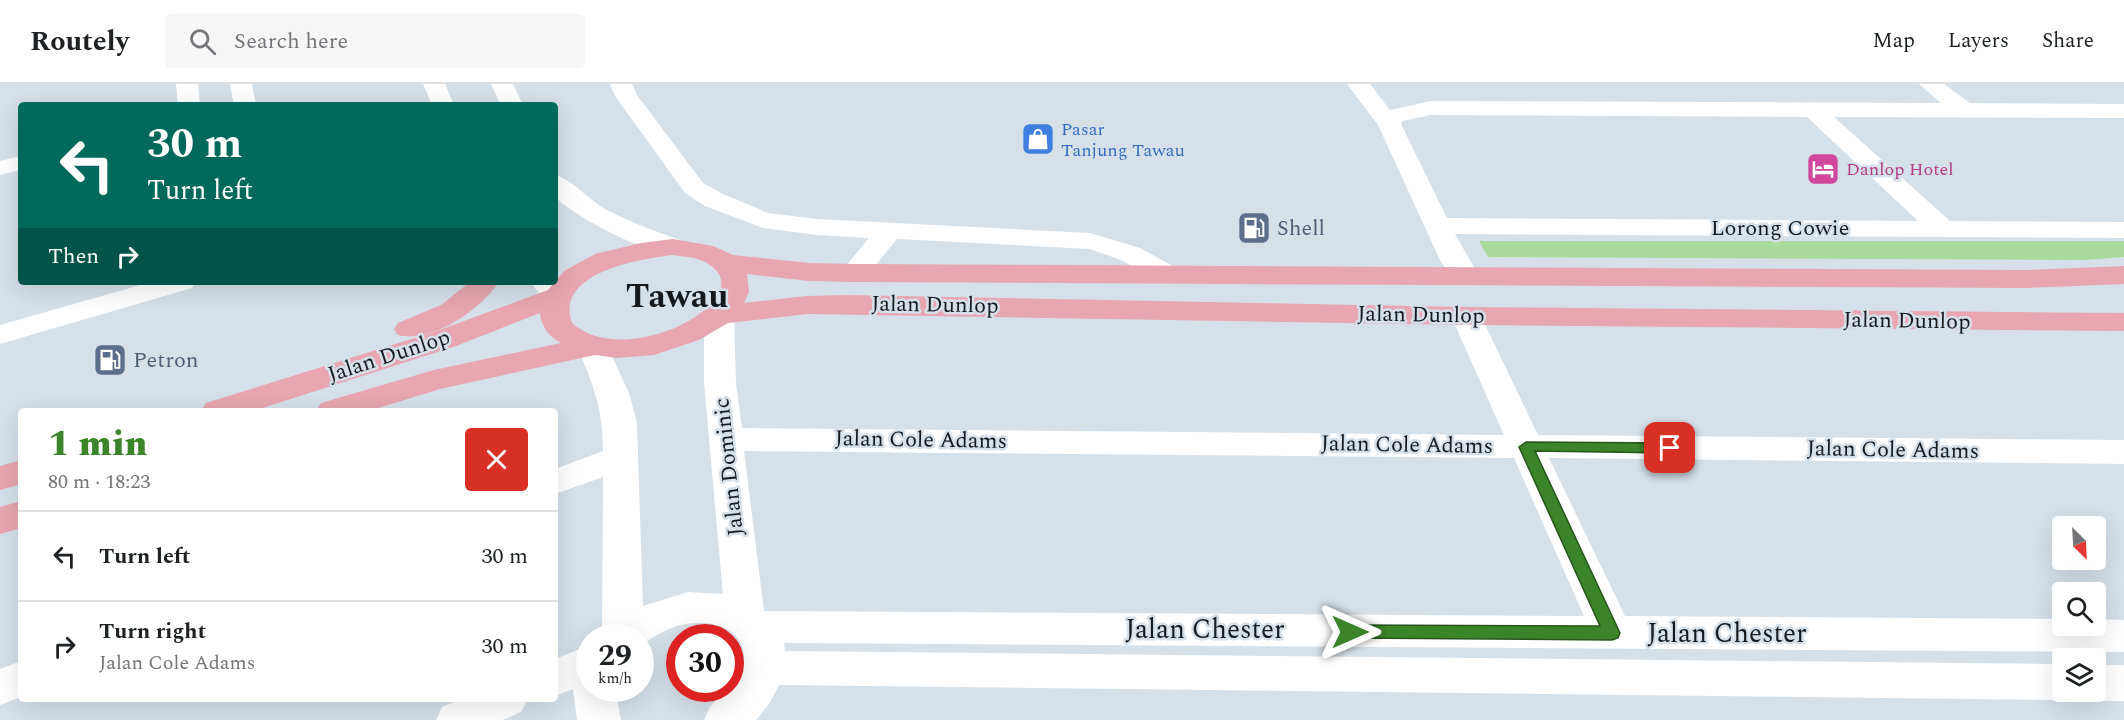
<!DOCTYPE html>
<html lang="en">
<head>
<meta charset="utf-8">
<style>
	body { margin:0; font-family:Spectral,serif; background:#f6f6f6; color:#202124; height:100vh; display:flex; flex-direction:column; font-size:22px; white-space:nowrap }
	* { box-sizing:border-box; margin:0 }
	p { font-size:20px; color:#757577 }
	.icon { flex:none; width:33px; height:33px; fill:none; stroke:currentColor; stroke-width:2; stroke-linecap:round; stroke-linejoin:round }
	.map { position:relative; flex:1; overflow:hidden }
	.panel { position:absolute; left:18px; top:324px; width:540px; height:294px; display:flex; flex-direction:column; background:#fff; border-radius:6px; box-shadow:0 6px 24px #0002 }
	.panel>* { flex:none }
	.guide { position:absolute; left:18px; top:18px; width:540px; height:183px; border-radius:6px; box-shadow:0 6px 24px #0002; background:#00695c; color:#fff; overflow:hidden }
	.needle { width:39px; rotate:156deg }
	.tools { position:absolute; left:2052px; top:432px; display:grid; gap:12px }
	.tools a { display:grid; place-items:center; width:54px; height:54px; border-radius:6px; background:#fff; box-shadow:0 6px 24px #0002; font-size:30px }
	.speed { position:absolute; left:576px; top:540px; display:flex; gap:12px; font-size:30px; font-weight:700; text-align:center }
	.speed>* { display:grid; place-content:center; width:78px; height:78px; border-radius:50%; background:#fff; box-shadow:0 6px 24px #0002; line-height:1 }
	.speed small { font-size:15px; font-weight:400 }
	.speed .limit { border:9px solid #d22; background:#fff; color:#111 }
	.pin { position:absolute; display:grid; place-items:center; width:51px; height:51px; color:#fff; margin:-26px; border-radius:12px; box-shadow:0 3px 9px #0006 }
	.me { position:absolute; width:66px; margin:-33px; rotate:90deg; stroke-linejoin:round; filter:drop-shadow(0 0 4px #0008) }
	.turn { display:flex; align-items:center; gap:21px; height:126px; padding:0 30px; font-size:27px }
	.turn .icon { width:78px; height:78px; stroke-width:2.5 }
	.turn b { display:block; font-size:42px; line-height:51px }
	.then { display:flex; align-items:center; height:57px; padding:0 30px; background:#0003; gap:12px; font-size:22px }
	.round { display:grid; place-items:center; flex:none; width:63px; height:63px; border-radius:6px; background:#f6f6f6 }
	.head { display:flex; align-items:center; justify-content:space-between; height:102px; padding:0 30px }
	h1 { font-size:36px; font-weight:800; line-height:45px; color:#3c842a }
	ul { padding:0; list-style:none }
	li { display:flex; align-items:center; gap:18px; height:90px; padding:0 30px; border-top:2px solid #e0e0e0 }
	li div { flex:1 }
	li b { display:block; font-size:22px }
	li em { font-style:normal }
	header { display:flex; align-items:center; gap:36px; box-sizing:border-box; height:84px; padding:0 30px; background:#fff; border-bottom:2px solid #e0e0e0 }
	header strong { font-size:28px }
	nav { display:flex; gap:33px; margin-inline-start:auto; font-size:21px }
	.search { width:420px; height:54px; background:#f6f6f6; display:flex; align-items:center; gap:15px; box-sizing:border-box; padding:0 21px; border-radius:6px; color:#757577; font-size:22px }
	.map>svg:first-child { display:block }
</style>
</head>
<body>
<header>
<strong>Routely</strong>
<div class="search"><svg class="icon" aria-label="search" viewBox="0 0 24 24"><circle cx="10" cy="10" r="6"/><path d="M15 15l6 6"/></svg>Search here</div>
<nav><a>Map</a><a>Layers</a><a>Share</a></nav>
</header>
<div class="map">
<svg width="2124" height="636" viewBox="0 0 2124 636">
	<rect width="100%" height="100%" fill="#d6e0e9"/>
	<polygon fill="#a9da9b" points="1479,157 2124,157 2124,173 2085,176 1488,173"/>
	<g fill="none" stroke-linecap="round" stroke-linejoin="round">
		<g fill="#fff" fill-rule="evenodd">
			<polygon points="176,0 198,0 200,21 178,21"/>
			<polygon points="230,0 252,0 256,21 234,21"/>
			<polygon points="423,0 445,0 454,21 432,21"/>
			<polygon points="491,0 513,0 523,21 501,21"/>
			<polygon points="610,0 632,0 637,11 703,99 723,110 768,129 817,135 1090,149 1140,164 1178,185 1182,191 1178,197 1168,200 1158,197 1121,176 1090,165 897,155 864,195 854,198 844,195 840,189 869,154 817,151 763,144 705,122 685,109 615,12"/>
			<path d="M1347,0H1370L1390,26L1431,17L1941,19L1919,0H1944L1970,19L2124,20V34L1834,33L1950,137L2124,138V154L1455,150L1479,192L1475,198L1465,201L1455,198L1440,176L1378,41ZM1431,31L1807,33L1918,137L1447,134L1401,40L1402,37Z"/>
			<polygon points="21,72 21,86 0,91 0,77"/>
			<path d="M555,91C573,96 588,115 605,125C630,138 656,148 683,157L687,163L683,169C654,176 577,134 555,113Z"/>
			<path d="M555,192L573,212L568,218C549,223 541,213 531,198H555Z"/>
			<polygon points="151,198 196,198 192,204 0,260 0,241"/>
			<path d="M719,222L730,225L734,231L736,299L742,344L1504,351L1451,232L1455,226L1466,223L1477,226L1481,232L1538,351L2124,356V380L1549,374L1625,532L2062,535V542H2096V535L2124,536V568L784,559L785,567L2062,580V608H2079L2077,610L2062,616L779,601L769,620L756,636H704C706,632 708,627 710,623C720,610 739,603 743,585C752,544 709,532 677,542C664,546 651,554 640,563V554H602L603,393L555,410V385L603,367C603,324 593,301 577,262L582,255L593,253L604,255L629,309L637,339L643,522L688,508L723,510L704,299V231L708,225ZM744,367L1514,374L1584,532L764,527Z"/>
			<polygon points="590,561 590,604 615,604 621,636 577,636 573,605 555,612 555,575"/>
			<polygon points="21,577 21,613 0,621 0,585"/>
			<polygon points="2096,581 2124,581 2124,617 2096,617 2081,612 2079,608 2096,608"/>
			<polygon points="461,615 528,615 521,628 503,636 436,636 442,623"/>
		</g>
		<g fill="#e7a6b1" fill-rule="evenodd">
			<path d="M673,155L713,162L733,171L809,179L854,180L2025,186L2124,182V200L2025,204L854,198L809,197L747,190L749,208L744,219L807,212L845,211L1466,223L2124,229V247L1466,241L807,230L728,239L699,256L654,271L617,274L595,271L440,305L369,327H316L321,319L434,286L561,259C549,253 541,242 540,229L456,262L253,327H201L206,319L434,248L548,206L564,187L595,170L641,159ZM673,171C682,173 692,172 700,176C776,206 630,291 572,239C554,188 641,175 673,171Z"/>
			<path d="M470,198H499C481,225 432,260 398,251L394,245L398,239L441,221Z"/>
			<polygon points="21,376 21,400 0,406 0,382"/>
			<polygon points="21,417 21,444 0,450 0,423"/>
		</g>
	</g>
	<polygon fill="#3c842a" stroke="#27561b" stroke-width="1.5" points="1526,358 1670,359 1677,364 1670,369 1535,367 1620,549 1618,554 1612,556 1350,554 1344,552 1342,548 1344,543 1350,541 1600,542 1519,363"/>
	<defs>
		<g id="shop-square" transform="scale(1.725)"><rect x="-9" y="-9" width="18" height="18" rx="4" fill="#3f7fe0" stroke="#d6e0e9"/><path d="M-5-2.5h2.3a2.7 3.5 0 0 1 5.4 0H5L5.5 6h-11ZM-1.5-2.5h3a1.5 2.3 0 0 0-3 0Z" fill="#fff"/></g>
		<g id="hotel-square" transform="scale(1.725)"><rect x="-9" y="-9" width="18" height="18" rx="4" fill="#d1479c" stroke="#d6e0e9"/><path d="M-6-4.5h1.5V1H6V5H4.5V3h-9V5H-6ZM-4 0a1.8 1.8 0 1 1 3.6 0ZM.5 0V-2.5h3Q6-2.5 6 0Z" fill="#fff"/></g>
		<g id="fuel-square" transform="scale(1.725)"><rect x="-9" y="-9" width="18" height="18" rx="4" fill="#5c6f8a" stroke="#d6e0e9"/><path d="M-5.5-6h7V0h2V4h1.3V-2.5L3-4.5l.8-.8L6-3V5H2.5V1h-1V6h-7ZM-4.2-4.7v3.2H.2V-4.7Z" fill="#fff"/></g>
	</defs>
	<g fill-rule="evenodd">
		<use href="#shop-square" x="1038" y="55"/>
		<use href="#hotel-square" x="1823" y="85"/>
		<use href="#fuel-square" x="1254" y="144"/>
		<use href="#fuel-square" x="110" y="276"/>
	</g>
	<g text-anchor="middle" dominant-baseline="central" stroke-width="5" stroke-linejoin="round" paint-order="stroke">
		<g font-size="18" fill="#366cbe" stroke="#d6e0e9" text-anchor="start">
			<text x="1061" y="45">Pasar<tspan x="1061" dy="21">Tanjung Tawau</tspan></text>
		</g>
		<g font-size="18" fill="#b23c85" stroke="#d6e0e9" text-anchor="start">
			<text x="1846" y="85">Danlop Hotel</text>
		</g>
		<g font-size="22" fill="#4e5e75" stroke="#d6e0e9" text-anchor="start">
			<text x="1277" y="144">Shell</text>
			<text x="133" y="276">Petron</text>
		</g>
		<g font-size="22" fill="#171a1d" stroke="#d6e0e9">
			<text x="1780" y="144">Lorong Cowie</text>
			<text transform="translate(935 221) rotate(1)">Jalan Dunlop</text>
			<text transform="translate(1421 231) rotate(1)">Jalan Dunlop</text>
			<text transform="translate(1907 237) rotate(1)">Jalan Dunlop</text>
			<text transform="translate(389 272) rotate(-18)">Jalan Dunlop</text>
			<text transform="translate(921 356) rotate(1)">Jalan Cole Adams</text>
			<text transform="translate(1407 361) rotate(1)">Jalan Cole Adams</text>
			<text transform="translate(1893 366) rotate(1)">Jalan Cole Adams</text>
			<text transform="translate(729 383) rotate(-96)">Jalan Dominic</text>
		</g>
		<g font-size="27" fill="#171a1d" stroke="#d6e0e9">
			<text x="1205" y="546">Jalan Chester</text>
			<text x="1727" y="550">Jalan Chester</text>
		</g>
		<g font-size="34" font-weight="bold" fill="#171a1d" stroke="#d6e0e9">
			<text x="677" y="213">Tawau</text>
		</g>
	</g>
</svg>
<div class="tools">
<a><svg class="needle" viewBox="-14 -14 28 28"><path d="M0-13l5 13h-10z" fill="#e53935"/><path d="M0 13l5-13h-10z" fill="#757577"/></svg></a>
<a><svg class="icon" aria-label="search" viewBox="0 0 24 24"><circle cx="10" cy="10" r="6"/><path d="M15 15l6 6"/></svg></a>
<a><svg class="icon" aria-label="layers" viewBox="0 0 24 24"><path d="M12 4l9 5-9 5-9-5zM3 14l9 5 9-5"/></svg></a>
</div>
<div class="speed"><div>29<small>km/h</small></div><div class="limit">30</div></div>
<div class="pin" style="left:1670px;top:364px;background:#d93025"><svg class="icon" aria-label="arrive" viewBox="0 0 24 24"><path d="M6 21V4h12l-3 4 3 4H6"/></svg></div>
<svg class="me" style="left:1350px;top:548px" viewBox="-20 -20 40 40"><path d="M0-17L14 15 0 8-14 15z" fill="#3c842a" stroke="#fff" stroke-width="4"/></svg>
<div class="guide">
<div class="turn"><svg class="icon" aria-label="left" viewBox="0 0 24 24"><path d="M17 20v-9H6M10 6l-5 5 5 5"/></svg><div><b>30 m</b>Turn left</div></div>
<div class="then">Then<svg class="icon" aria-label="right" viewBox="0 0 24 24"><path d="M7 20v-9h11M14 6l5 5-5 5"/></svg></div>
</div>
<section class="panel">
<div class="head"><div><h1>1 min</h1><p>80 m · 18:23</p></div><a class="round" style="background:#d93025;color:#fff"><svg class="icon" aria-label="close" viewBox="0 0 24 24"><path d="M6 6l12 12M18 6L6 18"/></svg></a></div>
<ul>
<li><svg class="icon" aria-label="left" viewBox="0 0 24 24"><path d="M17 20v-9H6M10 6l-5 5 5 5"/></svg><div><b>Turn left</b></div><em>30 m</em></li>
<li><svg class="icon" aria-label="right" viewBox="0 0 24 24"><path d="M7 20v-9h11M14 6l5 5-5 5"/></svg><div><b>Turn right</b><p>Jalan Cole Adams</p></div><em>30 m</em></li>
</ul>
</section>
</div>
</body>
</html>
